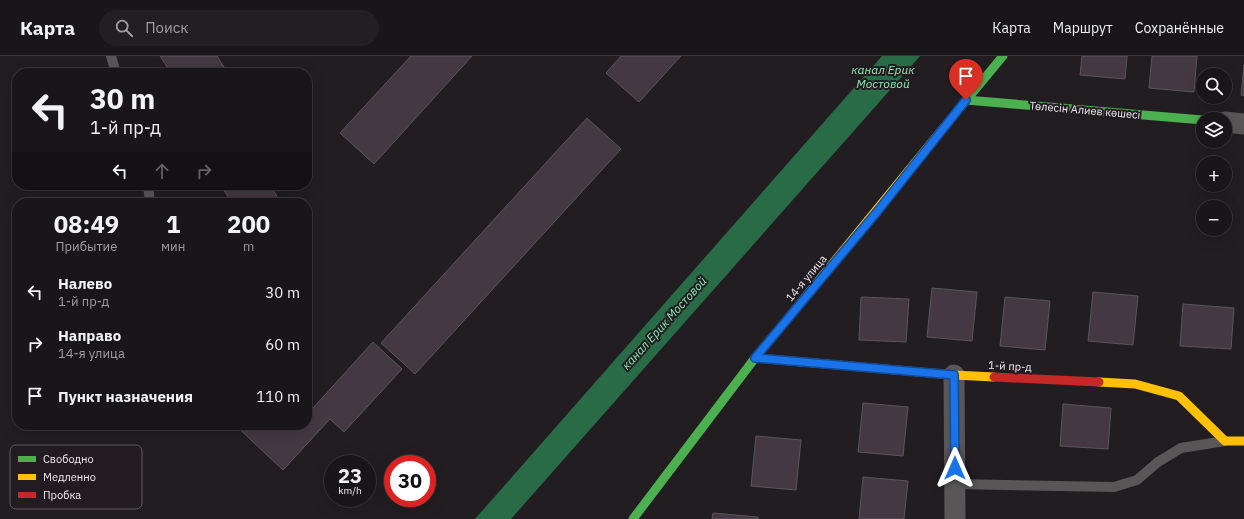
<!DOCTYPE html>
<html lang="ru">
<head>
<meta charset="utf-8">
<style>
	body { margin:0; font-family:"IBM Plex Sans",sans-serif; background:#221f22; color:#f1f3f6; height:100vh; display:flex; flex-direction:column; font-size:15px; white-space:nowrap }
	* { box-sizing:border-box; margin:0 }
	p { font-size:13px; color:#9f9fa2 }
	.icon { flex:none; width:22px; height:22px; fill:none; stroke:currentColor; stroke-width:2; stroke-linecap:round; stroke-linejoin:round }
	.map { position:relative; flex:1; overflow:hidden }
	.side { position:absolute; left:12px; top:142px; width:300px; height:232px; display:flex; flex-direction:column; background:#191619; border-radius:16px; box-shadow:0 4px 16px #0002,0 0 0 1px #373538 }
	.side>* { flex:none }
	.hud { position:absolute; left:12px; top:12px; width:300px; height:122px; border-radius:16px; box-shadow:0 4px 16px #0002,0 0 0 1px #373538; background:#191619; color:#f1f3f6; overflow:hidden }
	.fabs { position:absolute; left:1196px; top:12px; display:grid; gap:8px }
	.fabs a { display:grid; place-items:center; width:36px; height:36px; border-radius:50%; background:#191619; box-shadow:0 4px 16px #0002,0 0 0 1px #373538; font-size:20px }
	.speed { position:absolute; left:324px; top:399px; display:flex; gap:8px; font-size:20px; font-weight:700; text-align:center }
	.speed>* { display:grid; place-content:center; width:52px; height:52px; border-radius:50%; background:#191619; box-shadow:0 4px 16px #0002,0 0 0 1px #373538; line-height:1 }
	.speed small { font-size:10px; font-weight:400 }
	.speed .limit { border:6px solid #d22; background:#fff; color:#111 }
	.pin { position:absolute; display:grid; place-items:center; width:34px; height:34px; color:#fff; margin:-41px -17px; border-radius:50% 50% 50% 0; rotate:-45deg; box-shadow:0 0 4px #0007 }
	.pin .icon { rotate:45deg }
	.me { position:absolute; width:44px; margin:-22px; rotate:0deg; stroke-linejoin:round; filter:drop-shadow(0 0 3px #0008) }
	.turn { display:flex; align-items:center; gap:14px; height:84px; padding:0 12px; font-size:18px }
	.turn .icon { width:52px; height:52px; stroke-width:2.5 }
	.turn b { display:block; font-size:28px; line-height:34px }
	.lanes { display:flex; align-items:center; height:38px; padding:0 12px; background:#0003; justify-content:center; gap:20px; direction:ltr }
	.lanes .off { opacity:.35 }
	.eta { display:flex; justify-content:space-evenly; align-items:center; height:68px; text-align:center }
	.eta b { font-size:24px; font-weight:800; line-height:28px }
	ul { padding:0; list-style:none }
	li { display:flex; align-items:center; gap:12px; height:52px; padding:0 12px }
	li div { flex:1 }
	li b { display:block; font-size:15px }
	li em { font-style:normal }
	header { display:flex; align-items:center; gap:24px; box-sizing:border-box; height:56px; padding:0 20px; background:#191619; border-bottom:1px solid #373538 }
	header strong { font-size:19px }
	nav { display:flex; gap:22px; margin-inline-start:auto; font-size:14px }
	.search { width:280px; height:36px; background:#221f22; display:flex; align-items:center; gap:10px; box-sizing:border-box; padding:0 14px; border-radius:22px; color:#9f9fa2; font-size:15px }
	.map>svg:first-child { display:block }
</style>
</head>
<body>
<header>
<strong>Карта</strong>
<div class="search"><svg class="icon" aria-label="search" viewBox="0 0 24 24"><circle cx="10" cy="10" r="6"/><path d="M15 15l6 6"/></svg>Поиск</div>
<nav><a>Карта</a><a>Маршрут</a><a>Сохранённые</a></nav>
</header>
<div class="map">
<svg width="1244" height="463" viewBox="0 0 1244 463">
	<rect width="100%" height="100%" fill="#211d21"/>
	<polygon fill="#296b46" points="882,0 920,0 511,463 475,463"/>
	<g fill="#443943" stroke="#595659">
		<polygon points="160,0 217,0 228,17 171,17"/>
		<polygon points="411,0 472,0 374,108 340,77"/>
		<polygon points="621,0 681,0 639,46 606,17"/>
		<polygon points="1082,0 1127,0 1125,23 1080,19"/>
		<polygon points="1152,0 1197,0 1194,36 1149,32"/>
		<polygon points="1244,9 1244,40 1241,39"/>
		<polygon points="587,62 621,93 415,318 381,287"/>
		<polygon points="229,129 270,129 281,147 232,147 223,133"/>
		<polygon points="932,232 977,236 972,285 927,281"/>
		<polygon points="1093,236 1138,240 1133,289 1088,285"/>
		<polygon points="861,241 909,243 906,286 859,284"/>
		<polygon points="1005,241 1050,245 1045,294 1000,290"/>
		<polygon points="1183,248 1234,252 1231,293 1180,290"/>
		<polygon points="373,286 402,313 344,376 330,363 283,414 235,369 307,369 307,346 313,352"/>
		<polygon points="863,347 908,351 903,400 858,396"/>
		<polygon points="1063,348 1111,352 1108,393 1060,390"/>
		<polygon points="756,380 801,384 796,434 751,430"/>
		<polygon points="863,421 908,425 904,463 859,463"/>
		<polygon points="713,457 758,461 758,463 712,463"/>
	</g>
	<g fill="none" stroke-linecap="round" stroke-linejoin="round">
		<g stroke="#585657" stroke-width="10">
			<polyline points="111,0 116,17"/>
			<polyline points="148,129 150,147"/>
			<polyline points="955,428 1114,431 1137,424 1158,406 1181,392 1225,385"/>
		</g>
		<g stroke="#585657" stroke-width="21">
			<polyline points="1225,66 1244,68"/>
			<polyline points="954,319 955,463"/>
		</g>
		<g stroke="#4caf50" stroke-width="9">
			<polyline points="966,44 1203,64"/>
			<polyline points="945,70 1003,0"/>
			<polyline points="633,463 755,302 789,261"/>
		</g>
		<g stroke="#ffc107" stroke-width="9">
			<polyline points="789,261 945,70"/>
			<polyline points="755,302 954,319 994,321"/>
			<polyline points="1099,326 1135,328 1179,340 1225,385 1244,385"/>
		</g>
		<polyline stroke="#c62828" stroke-width="9" points="994,321 1099,326"/>
	</g>
	<g fill="none" stroke-linecap="round" stroke-linejoin="round">
		<g stroke="#114b97" stroke-width="10">
			<polyline id="route" points="955,412 954,319 755,302 877,156 966,44"/>
		</g>
		<use href="#route" stroke="#1a73e8" stroke-width="7"/>
	</g>
	<g text-anchor="middle" dominant-baseline="central" stroke-width="4" stroke-linejoin="round" paint-order="stroke">
		<g font-size="11" fill="#f1ecf0" stroke="#221c22">
			<text transform="translate(1085 54) rotate(5)">Төлесін Алиев көшесі</text>
			<text transform="translate(806 222) rotate(-50)">14-я улица</text>
			<text transform="translate(1010 310) rotate(3)">1-й пр-д</text>
		</g>
		<g font-size="12" font-style="italic" fill="#8aedb0" stroke="#221c22">
			<text x="883" y="13">канал Ерик<tspan x="883" dy="14">Мостовой</tspan></text>
			<text transform="translate(664 267) rotate(-48)">канал Ерик Мостовой</text>
		</g>
	</g>
	<rect x="10" y="389" width="132" height="64" rx="6" fill="#221c22" stroke="#605a60" stroke-width="1"/>
	<rect x="18" y="400" width="18" height="6" fill="#4caf50"/>
	<rect x="18" y="418" width="18" height="6" fill="#ffc107"/>
	<rect x="18" y="436" width="18" height="6" fill="#c62828"/>
	<g font-size="11" fill="#f1ecf0">
		<text x="43" y="407">Свободно</text>
		<text x="43" y="425">Медленно</text>
		<text x="43" y="443">Пробка</text>
	</g>
</svg>
<div class="fabs">
<a><svg class="icon" aria-label="search" viewBox="0 0 24 24"><circle cx="10" cy="10" r="6"/><path d="M15 15l6 6"/></svg></a>
<a><svg class="icon" aria-label="layers" viewBox="0 0 24 24"><path d="M12 4l9 5-9 5-9-5zM3 14l9 5 9-5"/></svg></a>
<a>+</a>
<a>−</a>
</div>
<div class="speed"><div>23<small>km/h</small></div><div class="limit">30</div></div>
<div class="pin" style="left:966px;top:44px;background:#d93025"><svg class="icon" aria-label="arrive" viewBox="0 0 24 24"><path d="M6 21V4h12l-3 4 3 4H6"/></svg></div>
<svg class="me" style="left:955px;top:412px" viewBox="-20 -20 40 40"><path d="M0-17L14 15 0 8-14 15z" fill="#1a73e8" stroke="#fff" stroke-width="4"/></svg>
<div class="hud">
<div class="turn"><svg class="icon" aria-label="left" viewBox="0 0 24 24"><path d="M17 20v-9H6M10 6l-5 5 5 5"/></svg><div><b>30 m</b>1-й пр-д</div></div>
<div class="lanes"><svg class="icon" aria-label="left" viewBox="0 0 24 24"><path d="M17 20v-9H6M10 6l-5 5 5 5"/></svg><svg class="icon off" aria-label="ahead" viewBox="0 0 24 24"><path d="M12 20V5M6 11l6-6 6 6"/></svg><svg class="icon off" aria-label="right" viewBox="0 0 24 24"><path d="M7 20v-9h11M14 6l5 5-5 5"/></svg></div>
</div>
<section class="side">
<div class="eta">
<div><b>08:49</b><p>Прибытие</p></div>
<div><b>1</b><p>мин</p></div>
<div><b>200</b><p>m</p></div>
</div>
<ul>
<li><svg class="icon" aria-label="left" viewBox="0 0 24 24"><path d="M17 20v-9H6M10 6l-5 5 5 5"/></svg><div><b>Налево</b><p>1-й пр-д</p></div><em>30 m</em></li>
<li><svg class="icon" aria-label="right" viewBox="0 0 24 24"><path d="M7 20v-9h11M14 6l5 5-5 5"/></svg><div><b>Направо</b><p>14-я улица</p></div><em>60 m</em></li>
<li><svg class="icon" aria-label="arrive" viewBox="0 0 24 24"><path d="M6 21V4h12l-3 4 3 4H6"/></svg><div><b>Пункт назначения</b></div><em>110 m</em></li>
</ul>
</section>
</div>
</body>
</html>
